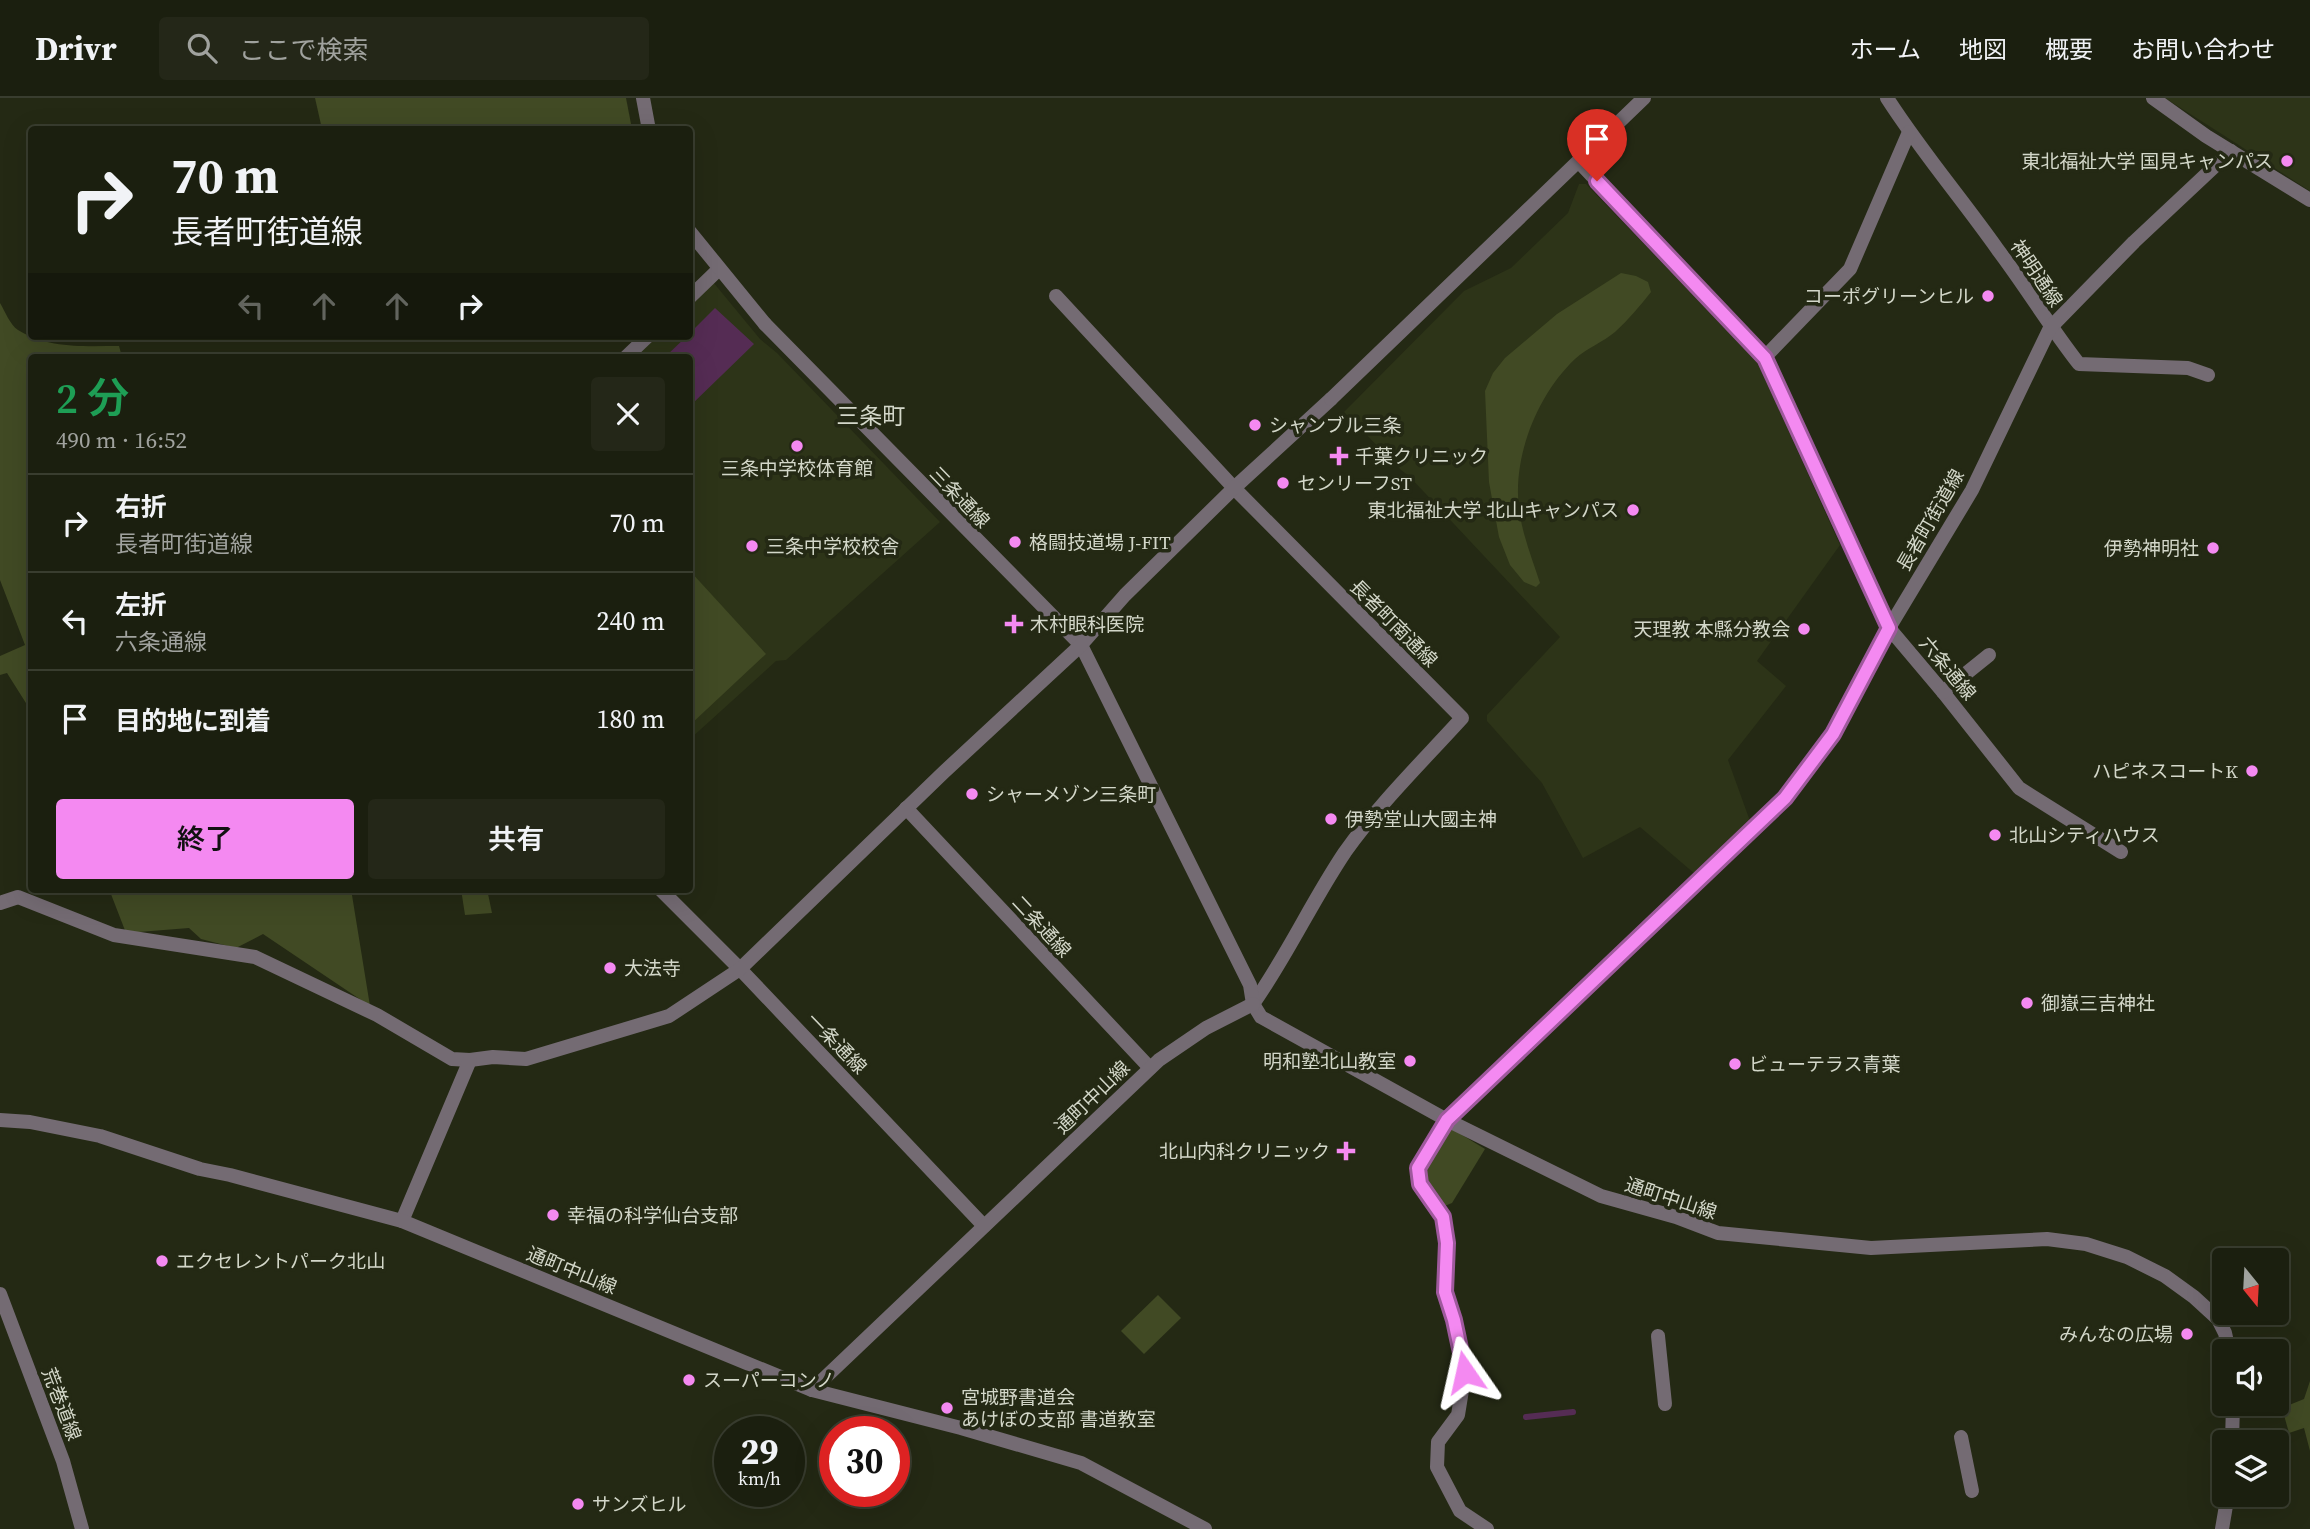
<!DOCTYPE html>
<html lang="ja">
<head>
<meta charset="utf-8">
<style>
	body { margin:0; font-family:"Source Serif 4","Noto Sans JP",serif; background:#242718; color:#f1f3f6; height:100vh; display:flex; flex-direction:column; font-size:26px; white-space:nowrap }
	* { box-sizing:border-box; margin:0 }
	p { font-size:23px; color:#a0a29e }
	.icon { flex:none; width:38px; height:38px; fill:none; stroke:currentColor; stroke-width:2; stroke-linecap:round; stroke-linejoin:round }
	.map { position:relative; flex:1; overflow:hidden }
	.side { position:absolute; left:28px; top:256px; width:665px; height:539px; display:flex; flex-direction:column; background:#1b1f0f; border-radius:7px; box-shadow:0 7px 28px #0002,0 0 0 2px #393d2f }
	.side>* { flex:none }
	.banner { position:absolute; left:28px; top:28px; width:665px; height:214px; border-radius:7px; box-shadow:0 7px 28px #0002,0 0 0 2px #393d2f; background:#1b1f0f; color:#f1f3f6; overflow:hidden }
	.needle { width:46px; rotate:162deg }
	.buttons { position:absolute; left:2212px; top:1150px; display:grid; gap:14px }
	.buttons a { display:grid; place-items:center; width:77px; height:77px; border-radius:7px; background:#1b1f0f; box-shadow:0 7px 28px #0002,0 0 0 2px #393d2f; font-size:35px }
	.speed { position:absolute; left:714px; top:1318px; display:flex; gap:14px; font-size:35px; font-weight:700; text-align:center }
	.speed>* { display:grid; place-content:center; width:91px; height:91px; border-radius:50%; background:#1b1f0f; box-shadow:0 7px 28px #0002,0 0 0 2px #393d2f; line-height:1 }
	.speed small { font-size:18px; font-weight:400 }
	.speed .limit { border:10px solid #d22; background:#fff; color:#111 }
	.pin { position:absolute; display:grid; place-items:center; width:60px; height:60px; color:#fff; margin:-72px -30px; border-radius:50% 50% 50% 0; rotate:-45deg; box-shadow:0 0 7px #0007 }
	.pin .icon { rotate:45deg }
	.me { position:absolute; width:77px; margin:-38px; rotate:349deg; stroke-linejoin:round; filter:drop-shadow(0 0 5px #0008) }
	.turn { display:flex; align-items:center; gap:24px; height:147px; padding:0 28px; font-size:32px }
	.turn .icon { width:91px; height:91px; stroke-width:2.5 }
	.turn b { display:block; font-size:49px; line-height:60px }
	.lanes { display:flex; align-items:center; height:66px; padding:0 28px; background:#0003; justify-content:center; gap:35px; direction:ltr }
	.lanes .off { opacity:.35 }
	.round { display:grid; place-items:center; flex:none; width:74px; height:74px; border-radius:7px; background:#242718 }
	.headline { display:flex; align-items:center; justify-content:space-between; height:119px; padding:0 28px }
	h1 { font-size:42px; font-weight:600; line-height:52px; color:#1e9e55 }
	.button { display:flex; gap:14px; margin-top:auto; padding:14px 28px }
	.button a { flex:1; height:80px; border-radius:7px; background:#f489f1; color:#111; font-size:28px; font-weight:600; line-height:80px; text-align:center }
	.button a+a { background:#242718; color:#f1f3f6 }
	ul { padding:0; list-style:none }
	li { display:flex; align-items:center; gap:21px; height:98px; padding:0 28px; border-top:2px solid #393d2f }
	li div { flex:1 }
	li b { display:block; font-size:26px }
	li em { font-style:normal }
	header { display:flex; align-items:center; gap:42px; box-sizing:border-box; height:98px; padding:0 35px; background:#1b1f0f; border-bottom:2px solid #393d2f }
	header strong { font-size:33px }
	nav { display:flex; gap:38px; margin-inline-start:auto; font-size:24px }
	.search { width:490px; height:63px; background:#242718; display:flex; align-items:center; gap:18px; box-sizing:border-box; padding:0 24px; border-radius:7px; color:#a0a29e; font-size:26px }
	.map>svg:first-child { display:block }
</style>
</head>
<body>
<header>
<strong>Drivr</strong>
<div class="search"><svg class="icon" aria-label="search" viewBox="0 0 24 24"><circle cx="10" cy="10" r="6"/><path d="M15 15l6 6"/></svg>ここで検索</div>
<nav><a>ホーム</a><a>地図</a><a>概要</a><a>お問い合わせ</a></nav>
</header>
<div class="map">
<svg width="2310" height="1431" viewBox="0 0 2310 1431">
	<rect width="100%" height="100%" fill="#242914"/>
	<g fill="#2d3418">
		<polygon points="2165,0 2310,0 2310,93 2217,33"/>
		<polygon points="1579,86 1586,86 1757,263 1840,447 1757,563 1786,588 1728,662 1750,723 1695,776 1640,729 1583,760 1542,685 1487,623 1487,617 1560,539 1409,378 1401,372 1344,314 1464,193 1511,170 1568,115"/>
		<polygon points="713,184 760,241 777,255 940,424 786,562 776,563 690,641 690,259 632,259 655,238 690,238 690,206"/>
	</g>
	<g fill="#414a24">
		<polygon points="315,0 626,0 632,31 322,31"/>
		<path d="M1621,175L1636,178L1648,184L1651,194C1640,208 1628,222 1615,234C1603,244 1587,250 1575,261C1540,294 1517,349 1518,396C1518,426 1531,457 1540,485L1536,489L1524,484L1510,467L1499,439L1489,384L1485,293L1493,275L1505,260L1557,216Z"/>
		<path d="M0,205C5,213 10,227 18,232C48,251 84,248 119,248L122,259H32L31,613L7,575L0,577V558L25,547L0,482Z"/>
		<polygon points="690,473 766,556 690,627"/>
		<polygon points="109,791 351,791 370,908 263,836 236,850 201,841 189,830 126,835"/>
		<polygon points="461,791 487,791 492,815 465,817"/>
		<polygon points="1449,1029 1485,1051 1452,1105 1442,1109 1424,1085 1422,1071"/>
		<polygon points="1158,1197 1181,1220 1144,1256 1121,1233"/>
		<polygon points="2310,1283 2310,1353 2304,1330 2289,1335 2282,1310 2304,1301"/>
	</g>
	<polygon fill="#552c54" points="715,210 754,246 690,308 690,259 665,259 687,238 690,238 690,235"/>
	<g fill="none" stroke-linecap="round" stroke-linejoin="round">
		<polyline stroke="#552c54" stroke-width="6" points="1526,1319 1573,1314"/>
		<g stroke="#746b73" stroke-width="14">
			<path d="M1887,0C1921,53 1962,101 1998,152C2026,189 2050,229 2079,266L2188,270L2208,277"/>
			<polyline points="2153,0 2206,38 2310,102"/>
			<polyline points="1579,64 1764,260 1889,530 1943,594 2019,690 2121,754"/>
			<path d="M1056,198L1234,390L1462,620C1422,664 1379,706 1345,754C1312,803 1287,858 1253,906"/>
			<polyline points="690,199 719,171"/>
			<polyline points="765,226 1081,547 1250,887 1253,906 1261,919 1447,1022 1601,1098 1676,1119 1718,1135 1871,1150 2047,1141 2086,1146 2127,1159 2165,1178 2194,1199 2218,1221 2225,1235 2229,1253"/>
			<polyline points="626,259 648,238"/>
			<polyline points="1764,260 1850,171 1909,34"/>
			<polyline points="1943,594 1989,557"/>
			<polyline points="906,710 1150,970"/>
			<polyline points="660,791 740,871 984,1128"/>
			<polyline points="0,805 18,799 114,837 255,859 377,917 452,961 470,962 493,959 526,961 669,918 740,871 944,674 1081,547 1125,497 1234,390 1331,301"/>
			<polyline points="402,1123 470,962"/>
			<polyline points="1658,1238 1665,1306"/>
			<polyline points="812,1292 961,1330 1081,1365 1205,1431"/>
			<polyline points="1961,1339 1972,1393"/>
			<polyline points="2232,1344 2233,1306"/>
			<polyline points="1487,1431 1460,1413 1437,1369 1438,1344 1458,1317 1465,1274 1454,1222 1445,1194 1447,1145 1443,1120 1420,1086 1418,1071 1447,1022 1785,700 1833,637 1889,530 1972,392 2050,230 2134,144 2231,53"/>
			<polyline points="2222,1431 2228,1396"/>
		</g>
		<g stroke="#746b73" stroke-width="14">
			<polyline points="643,0 649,32"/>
			<polyline points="690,134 765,226"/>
			<polyline points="1331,301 1644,0"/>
			<polyline points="0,1022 30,1024 100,1038 200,1071 230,1077 402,1123 812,1292 1159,962 1206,930 1253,906"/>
			<polyline points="0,1196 63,1363 82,1431"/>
		</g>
	</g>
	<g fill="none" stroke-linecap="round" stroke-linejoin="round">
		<g stroke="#9f599d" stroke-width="18">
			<polyline id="route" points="1465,1274 1454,1222 1445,1194 1447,1145 1443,1119 1420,1086 1418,1070 1447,1022 1785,700 1833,636 1889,530 1765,260 1597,83"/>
		</g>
		<use href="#route" stroke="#f489f1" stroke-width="12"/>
	</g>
	<g fill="#f489f1" stroke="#242914" stroke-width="2.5">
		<circle cx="2287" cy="63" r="7"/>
		<circle cx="1988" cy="198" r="7"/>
		<circle cx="1255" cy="327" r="7"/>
		<circle cx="797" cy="348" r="7"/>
		<path d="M1335.5 347.5h7v7h7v7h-7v7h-7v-7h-7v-7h7z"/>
		<circle cx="1283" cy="385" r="7"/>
		<circle cx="1633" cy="412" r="7"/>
		<circle cx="1015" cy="444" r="7"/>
		<circle cx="752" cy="448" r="7"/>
		<circle cx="2213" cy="450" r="7"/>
		<path d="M1010.5 515.5h7v7h7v7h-7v7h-7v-7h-7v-7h7z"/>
		<circle cx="1804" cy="531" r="7"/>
		<circle cx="2252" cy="673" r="7"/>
		<circle cx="972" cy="696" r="7"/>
		<circle cx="1331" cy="721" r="7"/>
		<circle cx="1995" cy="737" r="7"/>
		<circle cx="610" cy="870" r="7"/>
		<circle cx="2027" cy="905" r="7"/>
		<circle cx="1410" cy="963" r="7"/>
		<circle cx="1735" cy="966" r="7"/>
		<path d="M1342.5 1042.5h7v7h7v7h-7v7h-7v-7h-7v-7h7z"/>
		<circle cx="553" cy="1117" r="7"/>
		<circle cx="162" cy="1163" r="7"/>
		<circle cx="2187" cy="1236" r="7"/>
		<circle cx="689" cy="1282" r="7"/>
		<circle cx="947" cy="1310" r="7"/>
		<circle cx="578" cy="1406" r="7"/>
	</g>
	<g text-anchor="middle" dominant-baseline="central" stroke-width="7" stroke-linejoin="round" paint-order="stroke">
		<g font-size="19" fill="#d3d7c9" stroke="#242914" text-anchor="start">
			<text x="2273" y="63" text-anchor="end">東北福祉大学 国見キャンパス</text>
			<text x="1974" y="198" text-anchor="end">コーポグリーンヒル</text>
			<text x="1269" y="327">シャンブル三条</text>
			<text x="1355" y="358">千葉クリニック</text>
			<text x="797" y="370" text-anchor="middle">三条中学校体育館</text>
			<text x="1297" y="385">センリーフST</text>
			<text x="1619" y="412" text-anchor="end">東北福祉大学 北山キャンパス</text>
			<text x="1029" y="444">格闘技道場 J-FIT</text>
			<text x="766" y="448">三条中学校校舎</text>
			<text x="2199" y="450" text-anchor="end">伊勢神明社</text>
			<text x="1030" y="526">木村眼科医院</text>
			<text x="1790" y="531" text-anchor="end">天理教 本縣分教会</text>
			<text x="2238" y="673" text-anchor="end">ハピネスコートK</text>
			<text x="986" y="696">シャーメゾン三条町</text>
			<text x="1345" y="721">伊勢堂山大國主神</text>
			<text x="2009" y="737">北山シティハウス</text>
			<text x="624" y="870">大法寺</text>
			<text x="2041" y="905">御嶽三吉神社</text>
			<text x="1396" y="963" text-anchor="end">明和塾北山教室</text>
			<text x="1749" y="966">ビューテラス青葉</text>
			<text x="1330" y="1053" text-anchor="end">北山内科クリニック</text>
			<text x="567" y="1117">幸福の科学仙台支部</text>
			<text x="176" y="1163">エクセレントパーク北山</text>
			<text x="2173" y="1236" text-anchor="end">みんなの広場</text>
			<text x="703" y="1282">スーパーコンノ</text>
			<text x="961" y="1299">宮城野書道会<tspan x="961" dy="22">あけぼの支部 書道教室</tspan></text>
			<text x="592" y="1406">サンズヒル</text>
		</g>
		<g font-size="19" fill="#d3d7c9" stroke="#242914">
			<text transform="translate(2037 175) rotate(56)">神明通線</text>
			<text transform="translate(960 399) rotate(46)">三条通線</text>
			<text transform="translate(1930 422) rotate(-60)">長者町街道線</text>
			<text transform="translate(1394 525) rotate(45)">長者町南通線</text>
			<text transform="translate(1948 570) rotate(50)">六条通線</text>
			<text transform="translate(1042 828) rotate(47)">二条通線</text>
			<text transform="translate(837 945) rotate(46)">一条通線</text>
			<text transform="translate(1092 999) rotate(-44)">通町中山線</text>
			<text transform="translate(1671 1100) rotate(18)">通町中山線</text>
			<text transform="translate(572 1172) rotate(22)">通町中山線</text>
			<text transform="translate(62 1306) rotate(69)">荒巻道線</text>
		</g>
		<g font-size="23" fill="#d3d7c9" stroke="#242914">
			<text x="871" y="318">三条町</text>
		</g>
	</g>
</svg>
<div class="buttons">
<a><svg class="needle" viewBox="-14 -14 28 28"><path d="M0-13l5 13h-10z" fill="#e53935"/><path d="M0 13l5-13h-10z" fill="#a0a29e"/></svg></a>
<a><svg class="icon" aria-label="sound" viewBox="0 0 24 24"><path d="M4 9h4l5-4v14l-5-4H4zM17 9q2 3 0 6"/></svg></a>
<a><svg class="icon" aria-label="layers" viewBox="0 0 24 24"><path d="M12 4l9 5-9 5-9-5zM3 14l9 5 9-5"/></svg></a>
</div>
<div class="speed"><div>29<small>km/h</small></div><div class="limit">30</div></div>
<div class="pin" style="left:1597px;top:83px;background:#d93025"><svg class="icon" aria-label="arrive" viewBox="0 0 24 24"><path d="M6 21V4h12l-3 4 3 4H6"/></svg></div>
<svg class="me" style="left:1465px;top:1274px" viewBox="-20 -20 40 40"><path d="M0-17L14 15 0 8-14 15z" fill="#f489f1" stroke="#fff" stroke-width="4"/></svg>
<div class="banner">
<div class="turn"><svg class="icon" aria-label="right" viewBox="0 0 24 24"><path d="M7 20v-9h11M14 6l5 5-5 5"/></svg><div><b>70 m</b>長者町街道線</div></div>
<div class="lanes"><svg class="icon off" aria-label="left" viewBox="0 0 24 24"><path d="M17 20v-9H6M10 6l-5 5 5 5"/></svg><svg class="icon off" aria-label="ahead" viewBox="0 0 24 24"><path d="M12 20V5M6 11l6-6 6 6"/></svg><svg class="icon off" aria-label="ahead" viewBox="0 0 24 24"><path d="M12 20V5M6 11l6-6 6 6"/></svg><svg class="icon" aria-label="right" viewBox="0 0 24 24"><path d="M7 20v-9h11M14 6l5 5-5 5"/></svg></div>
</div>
<section class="side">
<div class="headline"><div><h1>2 分</h1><p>490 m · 16:52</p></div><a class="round"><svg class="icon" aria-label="close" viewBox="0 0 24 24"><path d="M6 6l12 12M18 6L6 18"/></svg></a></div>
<ul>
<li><svg class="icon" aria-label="right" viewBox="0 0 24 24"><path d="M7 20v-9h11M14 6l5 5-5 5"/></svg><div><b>右折</b><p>長者町街道線</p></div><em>70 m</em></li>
<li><svg class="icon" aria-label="left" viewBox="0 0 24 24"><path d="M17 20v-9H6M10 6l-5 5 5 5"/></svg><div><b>左折</b><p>六条通線</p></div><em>240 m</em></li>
<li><svg class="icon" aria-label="arrive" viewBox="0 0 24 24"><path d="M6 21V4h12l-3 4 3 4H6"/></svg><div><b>目的地に到着</b></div><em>180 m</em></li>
</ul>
<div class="button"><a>終了</a><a>共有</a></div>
</section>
</div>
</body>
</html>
